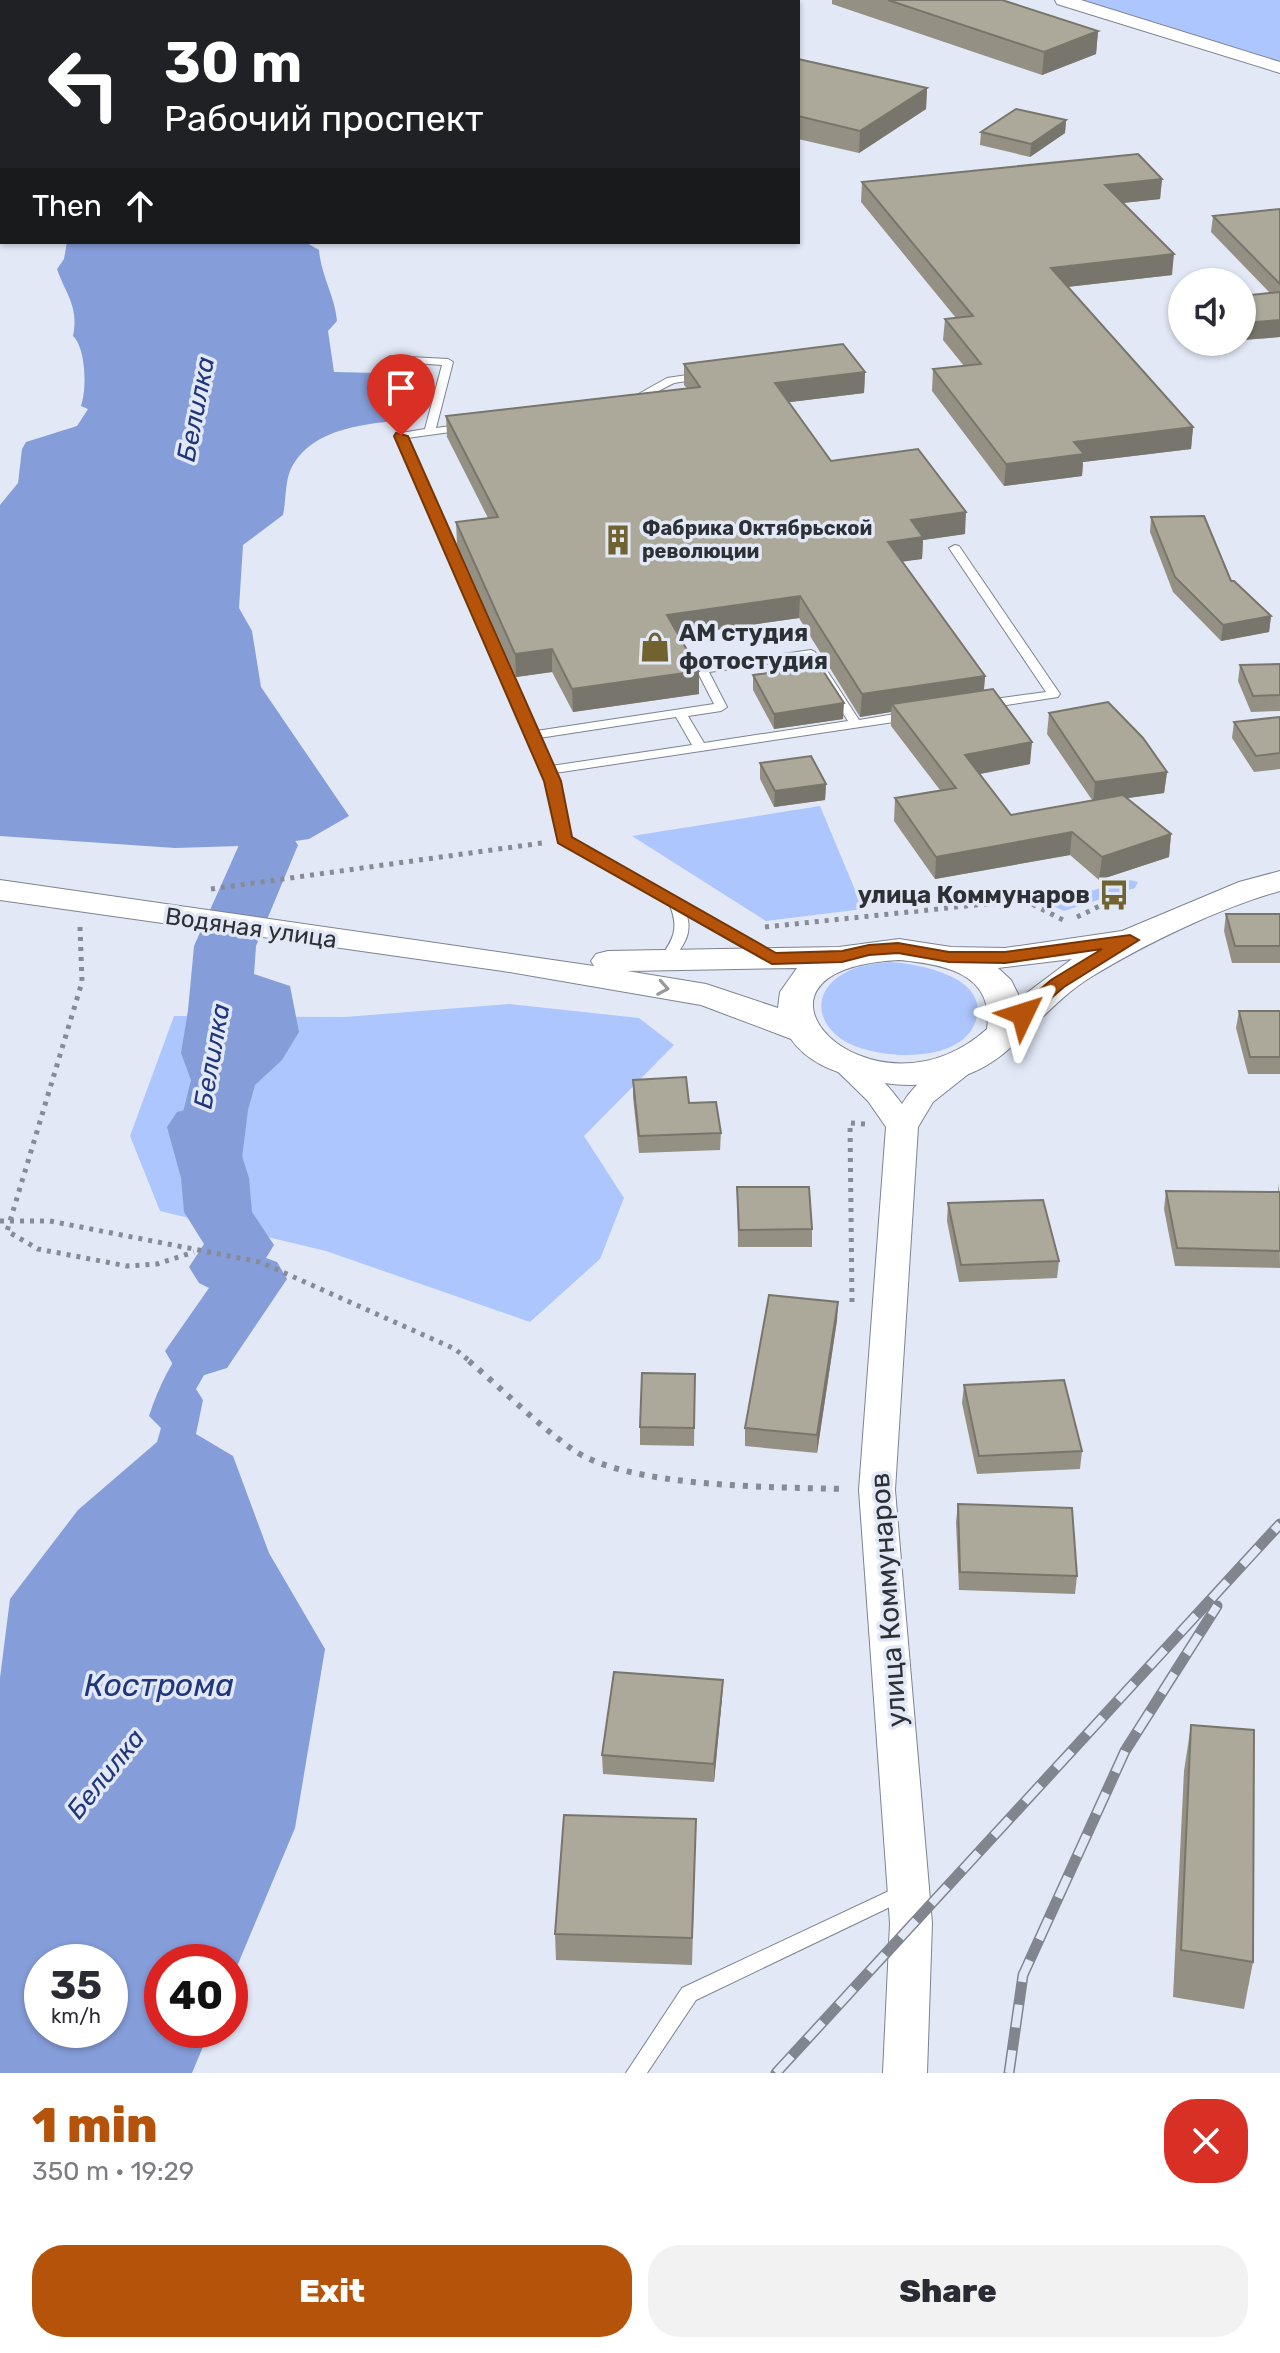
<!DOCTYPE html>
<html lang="en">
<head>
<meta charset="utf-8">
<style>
	body { margin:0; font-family:Rubik,sans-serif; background:#f2f2f3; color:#2b2b33; height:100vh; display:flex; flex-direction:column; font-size:30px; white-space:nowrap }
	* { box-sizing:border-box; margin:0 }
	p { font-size:26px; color:#7c7c81 }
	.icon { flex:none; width:44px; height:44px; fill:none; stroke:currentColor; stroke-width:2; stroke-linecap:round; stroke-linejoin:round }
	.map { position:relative; height:2073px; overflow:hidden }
	.panel { display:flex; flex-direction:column; background:#fff; flex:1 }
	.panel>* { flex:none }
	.banner { position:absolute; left:0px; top:0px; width:800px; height:244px; box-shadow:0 2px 6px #0004; background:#202124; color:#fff; overflow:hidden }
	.controls { position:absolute; left:1168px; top:268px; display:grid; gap:16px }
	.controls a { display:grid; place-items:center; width:88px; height:88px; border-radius:50%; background:#fff; box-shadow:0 2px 6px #0004; font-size:40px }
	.speed { position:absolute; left:24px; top:1944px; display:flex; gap:16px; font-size:40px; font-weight:700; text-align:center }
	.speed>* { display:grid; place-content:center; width:104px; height:104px; border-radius:50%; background:#fff; box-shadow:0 2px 6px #0004; line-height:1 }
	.speed small { font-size:20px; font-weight:400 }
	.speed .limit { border:12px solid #d22; background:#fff; color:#111 }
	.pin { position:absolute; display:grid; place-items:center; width:68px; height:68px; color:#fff; margin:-82px -34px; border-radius:50% 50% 50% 0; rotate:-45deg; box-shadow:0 0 8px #0007 }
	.pin .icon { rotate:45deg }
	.me { position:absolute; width:88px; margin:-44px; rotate:49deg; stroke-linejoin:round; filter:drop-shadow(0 0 6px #0008) }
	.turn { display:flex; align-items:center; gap:28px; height:168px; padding:0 32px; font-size:36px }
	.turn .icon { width:104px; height:104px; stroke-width:2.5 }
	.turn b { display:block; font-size:56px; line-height:68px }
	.then { display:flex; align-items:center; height:76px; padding:0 32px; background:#0003; gap:16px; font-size:30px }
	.round { display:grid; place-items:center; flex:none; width:84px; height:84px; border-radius:32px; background:#f2f2f3 }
	.overview { display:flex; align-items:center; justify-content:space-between; height:136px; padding:0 32px }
	h1 { font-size:48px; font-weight:800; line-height:60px; color:#b45309 }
	.primary-button { display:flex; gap:16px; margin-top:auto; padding:16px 32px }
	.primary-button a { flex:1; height:92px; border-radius:32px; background:#b45309; color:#fff; font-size:32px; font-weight:800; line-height:92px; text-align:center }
	.primary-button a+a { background:#f2f2f3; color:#2b2b33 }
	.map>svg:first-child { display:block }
</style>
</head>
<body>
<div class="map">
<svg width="1280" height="2073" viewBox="0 0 1280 2073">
	<rect width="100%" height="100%" fill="#e2e8f6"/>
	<g fill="#aec6fe">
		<polygon points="1080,0 1280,0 1280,64"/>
		<polygon points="820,806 863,909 766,921 632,836"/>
		<polygon points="1130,880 1138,882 1135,888 1064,911 1047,903"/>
		<path d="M890,962C919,964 993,977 975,1023C959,1065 874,1060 843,1040C815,1022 813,991 843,974C857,965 874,964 890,962Z"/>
		<polygon points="509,1004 639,1018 674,1045 584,1136 624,1198 600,1259 530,1322 326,1251 160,1211 130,1136 174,1016 345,1017"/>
	</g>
	<g fill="#859dd9" fill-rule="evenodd">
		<path d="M67,242H305L319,250C321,276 335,296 337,321L328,331L334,372L426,374L413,419C371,424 311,425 290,471C285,483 286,502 283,515L243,545L239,608L252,631L261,687L349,816L309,839L269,845L175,848L0,836V505L18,483L22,449L26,442L77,426L88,409L81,406C87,389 86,348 73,336C79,306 66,295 57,269L64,259Z"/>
		<polygon points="213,946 225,946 242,970 290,986 299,1032 282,1060 255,1085 248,1110 241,1166 218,1212 184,1169 174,1149 191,1080 181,1053 194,975"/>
		<path d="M252,1279L261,1299L237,1332L219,1349L196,1389L203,1400L196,1434L233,1456L269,1553L325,1649L295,1828L230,1983V1962H162V2030H210L192,2073H0V1678L10,1599L78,1510L157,1442L161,1428L149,1416C170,1353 200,1320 252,1279ZM110,1962V2030H42V1962Z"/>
	</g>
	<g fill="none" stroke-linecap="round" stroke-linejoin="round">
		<polyline stroke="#859dd9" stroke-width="7" points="381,2 387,0"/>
		<g fill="#859dd9" fill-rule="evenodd">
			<polygon points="218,758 238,763 298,845 256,946 250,1032 241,1046 218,1051 195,1046 186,1032 194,946 239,845 190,775 198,763"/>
			<polygon points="200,1106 223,1112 233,1127 249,1178 252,1212 274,1245 266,1258 277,1262 287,1279 227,1368 201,1376 175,1368 165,1351 209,1288 199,1283 189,1267 204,1244 184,1212 181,1178 167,1127 177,1112"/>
		</g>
		<g stroke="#7d8390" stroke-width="2">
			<g id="service">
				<path d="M390,356L448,359L453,362L436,428L465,424L470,427L465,430L407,438L536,731L714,704L696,669L698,666L811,650L815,652L859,720L907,712L913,716L907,720L555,773L570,838L776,955L778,958L776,961H766L687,916C693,936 681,948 670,964H660L658,961C672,941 680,930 670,906L558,840L546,781L396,436L401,433L425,429L442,365L386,361L385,359ZM808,658L848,721L704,743L688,716L721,711L727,707L709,672ZM676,717L692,745L551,766L539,738Z"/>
				<polygon points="701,373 705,374 705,378 674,383 635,403 627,403 626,401 667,378"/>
				<polygon points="955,545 959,546 1060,694 1058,697 987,708 981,704 987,700 1046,692 949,548"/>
				<polygon points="906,1883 913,1886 916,1891 913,1896 696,2000 647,2073 626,2073 682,1988"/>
			</g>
		</g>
		<g stroke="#7d8390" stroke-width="2">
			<g id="minor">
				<polygon points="1055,0 1081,0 1280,62 1280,73 1057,4"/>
				<path d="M844,1054C867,1060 888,1085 902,1104C915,1082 950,1051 977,1057L981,1064L933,1102L918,1127L895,1490L932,1923L927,2073H883L890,1923L859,1490L886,1127L868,1101L829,1063L833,1056Z"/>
			</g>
		</g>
		<g stroke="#7d8390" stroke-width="2">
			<path id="tertiary" d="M1280,871V891C1219,908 1145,944 1091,977C1057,998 1033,1029 1003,1054C962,1087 908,1091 858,1078C832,1071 807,1062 791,1039L701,1005L503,971L0,900V880L594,966L591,961L596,954L608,951L839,947L899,939L951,947L1005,948L1122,931L1239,882ZM1072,959L1020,998L1011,980L998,968ZM899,960C943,964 995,973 987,1029C871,1133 712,969 899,960ZM797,968L780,992L778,1008L706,984L627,971Z"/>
		</g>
		<g stroke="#878b95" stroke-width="5" stroke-dasharray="4 6" stroke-linecap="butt">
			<polyline points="211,889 542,843"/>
			<polyline points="1077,917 1102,905"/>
			<polyline points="80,927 82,982 7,1231 38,1249 127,1266 157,1264 194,1252"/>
			<polyline points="765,927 1024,900 1065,921"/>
			<polyline points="0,1221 50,1221 260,1262 455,1349 472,1363"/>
			<polyline points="852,1302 850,1123 865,1124"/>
		</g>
		<path stroke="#878b95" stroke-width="6" stroke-dasharray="5 8" stroke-linecap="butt" d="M469,1361C502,1389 538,1425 572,1449C626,1488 776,1487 844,1489"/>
		<use href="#service" fill="#fff" fill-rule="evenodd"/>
		<use href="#minor" fill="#fff" fill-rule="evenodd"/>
		<use href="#tertiary" fill="#fff" fill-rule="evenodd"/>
		<g stroke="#80858e" stroke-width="11">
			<g id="rail">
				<polyline points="776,2073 1280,1524"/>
				<polyline points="1009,2073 1023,1975 1125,1751 1217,1606"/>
			</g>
		</g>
		<use href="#rail" stroke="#e2e8f6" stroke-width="8" stroke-dasharray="23" stroke-linecap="butt"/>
	</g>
	<g fill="#949184">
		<polygon points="832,0 1002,0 1098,31 1096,54 1042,75 832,4"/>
		<polygon points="798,59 927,88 926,109 859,153 798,139"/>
		<polygon points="1066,120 1065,133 1030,157 980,145 981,132"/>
		<polygon points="1162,179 1160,199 1123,203 1172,275 1067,287 1193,427 1191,449 1083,462 1082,476 1004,486 932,391 933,369 964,366 943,340 945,319 956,318 861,202 862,182"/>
		<polygon points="1280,209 1280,337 1242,340 1270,293 1211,232 1213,216"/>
		<polygon points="684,364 865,372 864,393 789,402 831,461 965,534 923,540 922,559 902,561 985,676 984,690 1030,764 980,774 1011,815 1092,800 1047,734 1049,713 1167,772 1164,793 1127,798 1171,834 1169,857 1099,880 1070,855 935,879 894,821 895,798 940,790 891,726 891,712 860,717 799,618 679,635 699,671 699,694 573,712 552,672 516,677 457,544 456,522 488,518 447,437 446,416 687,388 684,385"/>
		<polygon points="1151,517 1271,616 1269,632 1221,641 1173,592 1150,532"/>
		<polygon points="1280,664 1280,711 1251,712 1238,681 1240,665"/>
		<polygon points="753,675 843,719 774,729 753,690"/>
		<polygon points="1280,717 1280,769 1254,772 1232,738 1234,722"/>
		<polygon points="760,763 826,784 825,800 774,807 760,779"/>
		<polygon points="1226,914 1280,914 1280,963 1232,963 1224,931"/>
		<polygon points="1239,1011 1280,1011 1280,1074 1248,1074 1236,1028"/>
		<polygon points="633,1080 689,1103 721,1133 720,1150 639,1153 633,1097"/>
		<polygon points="1279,1183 1280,1268 1175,1266 1164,1209 1166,1191 1278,1192"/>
		<polygon points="737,1187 812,1229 812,1247 738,1247"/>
		<polygon points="948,1203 1059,1261 1057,1278 959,1282 947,1221"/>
		<polygon points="838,1302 837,1320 817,1453 745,1446 745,1428"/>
		<polygon points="695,1374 694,1446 640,1445 640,1427"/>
		<polygon points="964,1385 1082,1451 1080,1469 977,1474 962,1403"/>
		<polygon points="958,1504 1077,1576 1075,1594 959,1590 956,1522"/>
		<polygon points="723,1680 722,1698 714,1782 603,1774 602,1755"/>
		<polygon points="1191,1725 1253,1962 1244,2009 1173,1997 1184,1771"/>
		<polygon points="696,1819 692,1965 556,1960 555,1934"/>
	</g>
	<g fill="#78766c">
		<polygon points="1098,31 1096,54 1042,75 1044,52"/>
		<polygon points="927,88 926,109 859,153 860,131"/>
		<polygon points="1066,120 1065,133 1030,157 1031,144"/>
		<polygon points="1162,179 1160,199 1103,205 1105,185"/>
		<polygon points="1174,254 1172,275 1049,289 1051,268"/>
		<polygon points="1280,320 1280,337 1242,340 1242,323"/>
		<polygon points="865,372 864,393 775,404 775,383"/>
		<polygon points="1193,427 1191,449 1083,462 1082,476 1004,486 1006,464 1074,442"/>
		<polygon points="966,512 965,534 923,540 922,559 886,564 888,542 911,520"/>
		<polygon points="800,596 799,618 667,637 667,615"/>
		<polygon points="1271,616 1269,632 1221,641 1223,625"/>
		<polygon points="552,649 552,672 516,677 515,654"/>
		<polygon points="699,671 699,694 573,712 572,689"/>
		<polygon points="985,676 983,698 892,704 891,712 860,717 862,694"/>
		<polygon points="844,703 843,719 774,729 774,714"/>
		<polygon points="1032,742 1030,764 964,777 965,755"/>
		<polygon points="1167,772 1164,793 1093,803 1095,782"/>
		<polygon points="826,784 825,800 774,807 775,791"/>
		<polygon points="1072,832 1070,855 935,879 936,857"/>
		<polygon points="1171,834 1169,857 1099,880 1102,857"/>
		<polygon points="838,1302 837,1320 817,1453 817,1435"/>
		<polygon points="723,1680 722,1698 714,1782 714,1764"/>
	</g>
	<g fill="#aca99a" stroke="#78766c" stroke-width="2">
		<polygon points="888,0 1002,0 1098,31 1044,52"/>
		<polygon points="798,59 927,88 860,131 798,116"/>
		<polygon points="1016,109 1066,120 1031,144 981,132"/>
		<polygon points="1138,154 1162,179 1105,185 1174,254 1051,268 1193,427 1074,442 1084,454 1006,464 933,369 981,364 945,319 973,316 862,182"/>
		<polygon points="1280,209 1280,284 1213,216"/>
		<polygon points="1280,292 1280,320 1242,323 1242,296"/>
		<polygon points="843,344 865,372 775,383 831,461 918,449 966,512 911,520 923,537 888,542 985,676 862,694 800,596 667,615 699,671 572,689 552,649 515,654 456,522 498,517 446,416 700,387 684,364"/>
		<polygon points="1204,516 1231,581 1234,581 1271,616 1223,625 1175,577 1151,517"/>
		<polygon points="1280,664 1280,695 1253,696 1240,665"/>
		<polygon points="820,666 844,703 774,714 753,675"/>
		<polygon points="993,689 1032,742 965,755 1011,815 1123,795 1171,834 1102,857 1072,832 936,857 895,798 956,788 892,704"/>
		<polygon points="1108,702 1143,738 1167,772 1095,782 1049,713"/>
		<polygon points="1280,717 1280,753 1256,756 1234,722"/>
		<polygon points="811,756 826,784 775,791 760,763"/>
		<polygon points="1226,914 1280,914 1280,946 1235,946"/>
		<polygon points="1239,1011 1280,1011 1280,1057 1250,1057"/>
		<polygon points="686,1077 689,1103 716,1102 721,1133 639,1136 633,1080"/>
		<polygon points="737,1187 809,1187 812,1229 739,1230"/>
		<polygon points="1166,1191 1280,1192 1280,1251 1177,1248"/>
		<polygon points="1043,1200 1059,1261 961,1265 948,1203"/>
		<polygon points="769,1295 838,1302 817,1435 745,1428"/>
		<polygon points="642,1373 695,1374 694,1428 640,1427"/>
		<polygon points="1064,1380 1082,1451 979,1456 964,1385"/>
		<polygon points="958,1504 1072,1508 1077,1576 960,1572"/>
		<polygon points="614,1672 723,1680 714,1764 602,1755"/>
		<polygon points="1191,1725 1254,1730 1253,1962 1181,1950"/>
		<polygon points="564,1815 696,1819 692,1938 555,1934"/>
	</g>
	<defs><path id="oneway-chevron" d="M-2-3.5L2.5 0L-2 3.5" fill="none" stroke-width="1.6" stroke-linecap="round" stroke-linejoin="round" transform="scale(2)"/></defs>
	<use stroke="#96989a" href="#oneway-chevron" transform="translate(663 988) rotate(10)"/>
	<polygon fill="#b45309" stroke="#753606" stroke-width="2" points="396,433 408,436 561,781 572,837 776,953 842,951 869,945 898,943 949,952 1005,952 1130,935 1139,940 1064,987 1029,1017 1016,1017 1014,1014 1016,1010 1051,980 1102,949 1005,963 949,962 898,953 869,955 842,962 772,964 558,843 544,781 394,436"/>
	<defs>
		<g id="building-bare" transform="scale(2.4)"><path d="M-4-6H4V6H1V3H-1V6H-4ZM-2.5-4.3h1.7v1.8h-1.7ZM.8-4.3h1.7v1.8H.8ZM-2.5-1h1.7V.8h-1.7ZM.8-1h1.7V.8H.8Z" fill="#706330" stroke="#e2e8f6" stroke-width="2.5" paint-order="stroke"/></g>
		<g id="shop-bare" transform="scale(2.4)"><path d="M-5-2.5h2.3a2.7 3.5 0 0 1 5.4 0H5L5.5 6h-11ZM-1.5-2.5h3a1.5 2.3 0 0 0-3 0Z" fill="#706330" stroke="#e2e8f6" stroke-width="2.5" paint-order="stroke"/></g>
		<g id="bus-bare" transform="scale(2.4)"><path d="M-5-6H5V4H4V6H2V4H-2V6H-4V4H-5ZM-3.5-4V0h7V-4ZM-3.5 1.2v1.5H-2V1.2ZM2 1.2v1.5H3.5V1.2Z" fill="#706330" stroke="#e2e8f6" stroke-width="2.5" paint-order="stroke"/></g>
	</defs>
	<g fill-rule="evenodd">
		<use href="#building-bare" x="618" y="540"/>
		<use href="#shop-bare" x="655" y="647"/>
		<use href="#bus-bare" x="1114" y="895"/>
	</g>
	<g text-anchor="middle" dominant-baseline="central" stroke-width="7" stroke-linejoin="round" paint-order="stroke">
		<g font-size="20" font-weight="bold" fill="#2d3035" stroke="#e2e8f6" text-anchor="start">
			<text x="642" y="528">Фабрика Октябрьской<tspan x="642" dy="23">революции</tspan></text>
		</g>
		<g font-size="24" font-weight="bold" fill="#2d3035" stroke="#e2e8f6" text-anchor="start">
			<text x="679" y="633">АМ студия<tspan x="679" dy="28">фотостудия</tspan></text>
			<text x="1090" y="895" text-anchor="end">улица Коммунаров</text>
		</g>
		<g font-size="24" fill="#2d3035" stroke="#e2e8f6">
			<text transform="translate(251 928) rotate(8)">Водяная улица</text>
		</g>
		<g font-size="26" font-style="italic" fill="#20367c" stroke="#e2e8f6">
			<text transform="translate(196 409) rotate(-79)">Белилка</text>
			<text transform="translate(212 1056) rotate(-80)">Белилка</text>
			<text transform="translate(106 1774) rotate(-51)">Белилка</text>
		</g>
		<g font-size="28" fill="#2d3035" stroke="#e2e8f6">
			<text transform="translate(888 1600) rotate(-94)">улица Коммунаров</text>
		</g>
		<g font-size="32" font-style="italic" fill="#20367c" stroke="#e2e8f6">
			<text x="159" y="1685">Кострома</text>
		</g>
	</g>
</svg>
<div class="controls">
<a><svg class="icon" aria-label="sound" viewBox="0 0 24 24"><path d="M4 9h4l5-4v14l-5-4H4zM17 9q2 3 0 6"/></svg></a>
</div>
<div class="speed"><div>35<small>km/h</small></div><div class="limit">40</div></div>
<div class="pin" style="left:401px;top:436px;background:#d93025"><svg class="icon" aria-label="arrive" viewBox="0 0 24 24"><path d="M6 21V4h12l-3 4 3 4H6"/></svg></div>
<svg class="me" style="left:1023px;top:1014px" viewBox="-20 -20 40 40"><path d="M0-17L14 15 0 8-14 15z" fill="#b45309" stroke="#fff" stroke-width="4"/></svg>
<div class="banner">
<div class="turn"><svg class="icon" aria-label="left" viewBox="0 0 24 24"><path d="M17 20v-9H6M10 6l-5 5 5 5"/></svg><div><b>30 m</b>Рабочий проспект</div></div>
<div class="then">Then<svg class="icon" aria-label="ahead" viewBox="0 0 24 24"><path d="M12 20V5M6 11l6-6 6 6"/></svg></div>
</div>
</div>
<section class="panel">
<div class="overview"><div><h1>1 min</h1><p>350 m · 19:29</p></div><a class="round" style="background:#d93025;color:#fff"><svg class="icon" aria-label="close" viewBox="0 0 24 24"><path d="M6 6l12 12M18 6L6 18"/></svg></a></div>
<div class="primary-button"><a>Exit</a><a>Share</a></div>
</section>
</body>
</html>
